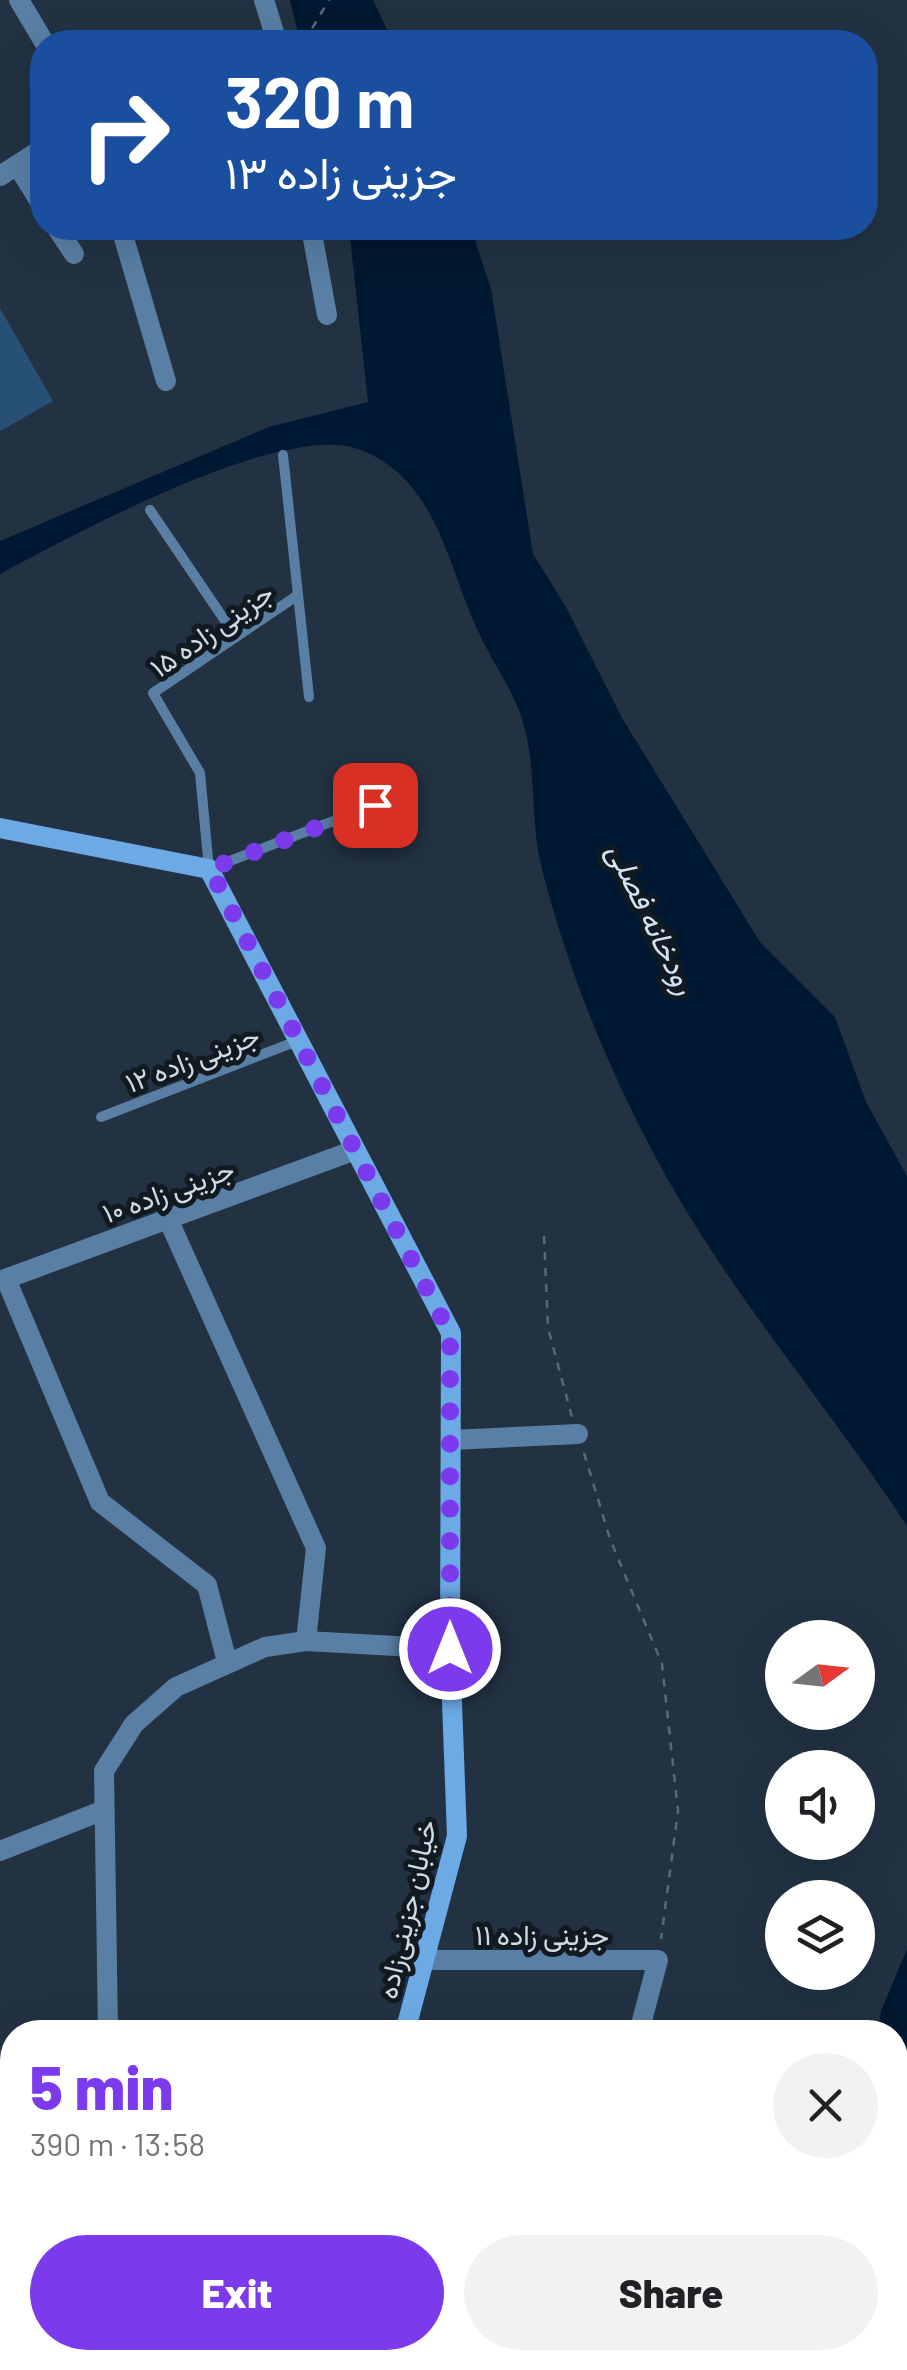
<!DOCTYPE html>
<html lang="en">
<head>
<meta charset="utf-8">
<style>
	body { margin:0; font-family:Barlow,Vazirmatn,sans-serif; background:#f2f2f2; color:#202124; height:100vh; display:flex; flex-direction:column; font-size:38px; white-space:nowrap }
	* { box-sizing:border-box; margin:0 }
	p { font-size:32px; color:#757577 }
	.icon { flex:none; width:55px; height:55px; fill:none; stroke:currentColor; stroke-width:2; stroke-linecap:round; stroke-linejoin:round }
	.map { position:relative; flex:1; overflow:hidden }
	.drawer { position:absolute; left:0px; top:2020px; width:908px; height:350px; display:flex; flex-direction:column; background:#fff; border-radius:40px 40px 0 0; box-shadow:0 10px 40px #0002 }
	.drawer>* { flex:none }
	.top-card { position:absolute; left:30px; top:30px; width:848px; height:210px; border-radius:40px; box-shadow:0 10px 40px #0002; background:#1a4fa0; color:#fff; overflow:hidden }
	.needle { width:65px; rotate:75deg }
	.fabs { position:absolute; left:765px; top:1620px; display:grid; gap:20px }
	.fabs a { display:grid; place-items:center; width:110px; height:110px; border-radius:50%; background:#fff; box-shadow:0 10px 40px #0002; font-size:50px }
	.pin { position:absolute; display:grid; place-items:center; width:85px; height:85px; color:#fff; margin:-42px; border-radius:20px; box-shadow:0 5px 15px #0006 }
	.me { position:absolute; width:110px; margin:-55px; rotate:0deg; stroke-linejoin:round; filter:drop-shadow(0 0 8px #0008) }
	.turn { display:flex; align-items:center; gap:35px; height:210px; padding:0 30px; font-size:45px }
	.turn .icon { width:130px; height:130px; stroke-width:2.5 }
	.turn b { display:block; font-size:70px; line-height:85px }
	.round { display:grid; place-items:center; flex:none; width:105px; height:105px; border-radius:52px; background:#f2f2f2 }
	.head { display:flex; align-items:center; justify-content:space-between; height:170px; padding:0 30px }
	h1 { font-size:60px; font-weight:800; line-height:75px; color:#7c3aed }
	.cta { display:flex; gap:20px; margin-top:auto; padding:20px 30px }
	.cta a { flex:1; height:115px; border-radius:60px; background:#7c3aed; color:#fff; font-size:40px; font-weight:800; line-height:115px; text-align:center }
	.cta a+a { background:#f2f2f2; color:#202124 }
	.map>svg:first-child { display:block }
</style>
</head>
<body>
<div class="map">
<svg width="907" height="2370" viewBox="0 0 907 2370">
	<rect width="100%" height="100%" fill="#223243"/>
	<polygon fill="#275076" points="0,308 53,401 0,431"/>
	<g fill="#001831">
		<polygon points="290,0 373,0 393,42 300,42"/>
		<path d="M349,228H471L491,289L533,554L566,607L622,718L760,942L835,1017L866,1102L907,1176V1526C833,1413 743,1309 675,1192C618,1093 570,980 542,869C529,820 538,765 521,716C511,687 490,658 477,629C447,563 435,474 355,448C277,424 73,535 0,574V541L269,427L368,402Z"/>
		<polygon points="907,1949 907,2358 895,2346 895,2032 878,2032 881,2011"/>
	</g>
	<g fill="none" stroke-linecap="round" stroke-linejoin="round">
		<g stroke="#5a6978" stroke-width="2.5" stroke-dasharray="8 8" stroke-linecap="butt">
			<polyline points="304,42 329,0"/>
			<polyline points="544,1236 548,1328 572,1417"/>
			<polyline points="584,1453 610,1539 662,1664 678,1811 661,1939"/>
		</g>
		<g stroke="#597fa4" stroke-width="10">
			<polyline points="283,455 309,697"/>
			<polyline points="150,510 236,637"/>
			<polyline points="298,595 153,693 200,773 209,869 375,805"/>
			<polyline points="101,1117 297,1041"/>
		</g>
		<g stroke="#597fa4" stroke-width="20">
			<polyline points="19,0 44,42"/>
			<polyline points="264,0 277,42"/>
			<polyline points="17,165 42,205"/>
			<polyline points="0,176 42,149"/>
			<polyline points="57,228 74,254"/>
			<polyline points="121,228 166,381"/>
			<polyline points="311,228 327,315"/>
			<polyline points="168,1219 316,1548 306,1641"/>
			<polyline points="6,1279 100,1502 207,1585 227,1662"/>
			<polyline points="0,1281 355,1150"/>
			<polyline points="451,1440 578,1434"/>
			<polyline points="0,1851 104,1810"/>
			<polyline points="426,1960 658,1960 639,2032"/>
			<polyline points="108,2032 104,1771 134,1724 176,1687 265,1647 306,1641 450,1649"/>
			<polyline points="0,2301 12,2302"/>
			<polyline points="113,2358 113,2370"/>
			<polyline points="586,2370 588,2358"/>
		</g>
		<g stroke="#6caae6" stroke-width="20">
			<polyline points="0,828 209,869 451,1333 450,1649 457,1836 405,2032"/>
			<polyline points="334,2370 336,2358"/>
		</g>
	</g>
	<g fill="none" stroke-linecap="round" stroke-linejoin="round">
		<polyline stroke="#7c3aed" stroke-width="18" stroke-dasharray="0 32.4" points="375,805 210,869 450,1334 450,1649"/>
	</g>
	<g text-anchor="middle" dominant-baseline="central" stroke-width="10" stroke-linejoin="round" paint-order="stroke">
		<g font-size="28" fill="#cfdae4" stroke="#121a21">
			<text transform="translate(211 629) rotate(-35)">جزینی زاده ۱۵</text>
			<text transform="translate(192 1058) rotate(-21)">جزینی زاده ۱۲</text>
			<text transform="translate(168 1190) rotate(-20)">جزینی زاده ۱۰</text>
			<text transform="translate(406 1909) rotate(-77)">خیابان جزینی‌زاده</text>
			<text x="542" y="1934">جزینی زاده ۱۱</text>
		</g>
		<g font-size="30" font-style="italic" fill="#d4e3f2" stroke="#121a21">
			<text transform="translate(653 918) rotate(64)">رودخانه فصلی</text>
		</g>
	</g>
</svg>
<div class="fabs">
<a><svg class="needle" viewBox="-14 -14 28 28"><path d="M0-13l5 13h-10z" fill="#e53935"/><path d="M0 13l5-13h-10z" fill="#757577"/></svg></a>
<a><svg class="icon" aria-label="sound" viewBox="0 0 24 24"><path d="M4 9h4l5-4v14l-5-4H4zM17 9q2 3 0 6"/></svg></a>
<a><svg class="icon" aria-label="layers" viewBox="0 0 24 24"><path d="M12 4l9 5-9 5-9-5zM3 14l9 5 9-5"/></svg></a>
</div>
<div class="pin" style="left:375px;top:805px;background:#d93025"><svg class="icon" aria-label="arrive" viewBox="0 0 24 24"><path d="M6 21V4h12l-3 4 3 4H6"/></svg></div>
<svg class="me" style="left:450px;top:1649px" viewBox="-20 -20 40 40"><circle r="17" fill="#7c3aed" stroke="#fff" stroke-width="3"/><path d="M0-11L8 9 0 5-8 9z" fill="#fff"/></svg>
<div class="top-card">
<div class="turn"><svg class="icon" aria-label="right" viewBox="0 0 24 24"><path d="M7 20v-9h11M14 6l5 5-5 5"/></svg><div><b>320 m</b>جزینی زاده ۱۳</div></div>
</div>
<section class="drawer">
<div class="head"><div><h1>5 min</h1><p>390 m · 13:58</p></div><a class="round"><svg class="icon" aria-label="close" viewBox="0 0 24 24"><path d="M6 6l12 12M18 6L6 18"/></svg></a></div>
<div class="cta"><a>Exit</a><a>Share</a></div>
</section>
</div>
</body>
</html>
